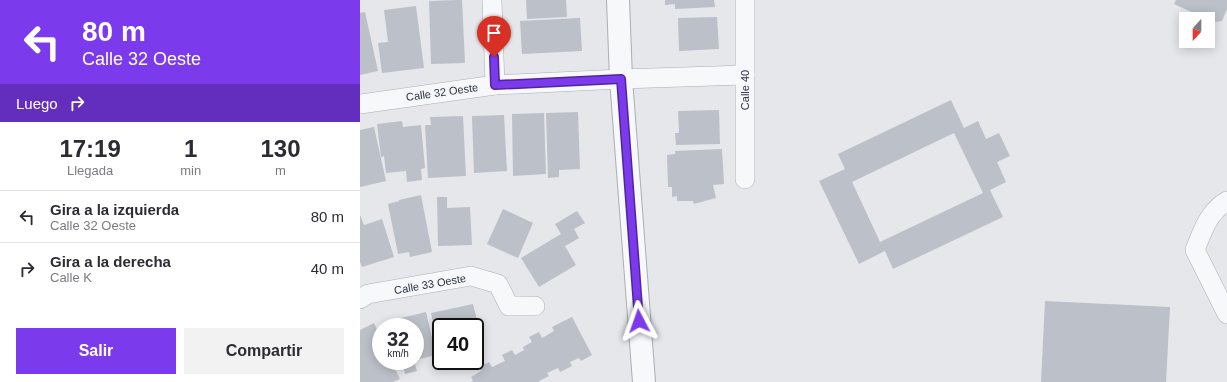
<!DOCTYPE html>
<html lang="es">
<head>
<meta charset="utf-8">
<style>
	body { margin:0; font-family:Helvetica,sans-serif; background:#f2f2f3; color:#2b2b33; height:100vh; display:flex; flex-direction:column; font-size:15px; white-space:nowrap }
	* { box-sizing:border-box; margin:0 }
	p { font-size:13px; color:#7c7c81 }
	.icon { flex:none; width:22px; height:22px; fill:none; stroke:currentColor; stroke-width:2; stroke-linecap:round; stroke-linejoin:round }
	.map { position:relative; flex:1; overflow:hidden }
	.details { display:flex; flex-direction:column; background:#fff; width:360px }
	.details>* { flex:none }
	.top-card { background:#7c3aed; color:#fff; overflow:hidden }
	.needle { width:26px; rotate:201deg }
	.controls { position:absolute; left:819px; top:12px; display:grid; gap:8px }
	.controls a { display:grid; place-items:center; width:36px; height:36px; border-radius:0px; background:#fff; box-shadow:0 2px 10px #0003; font-size:20px }
	.speed { position:absolute; left:12px; top:318px; display:flex; gap:8px; font-size:20px; font-weight:700; text-align:center }
	.speed>* { display:grid; place-content:center; width:52px; height:52px; border-radius:50%; background:#fff; box-shadow:0 2px 10px #0003; line-height:1 }
	.speed small { font-size:10px; font-weight:400 }
	.speed .limit { border:2px solid #111; border-radius:6px; background:#fff; color:#111 }
	.pin { position:absolute; display:grid; place-items:center; width:34px; height:34px; color:#fff; margin:-41px -17px; border-radius:50% 50% 50% 0; rotate:-45deg; box-shadow:0 0 4px #0007 }
	.pin .icon { rotate:45deg }
	.me { position:absolute; width:44px; margin:-22px; rotate:356deg; stroke-linejoin:round; filter:drop-shadow(0 0 3px #0008) }
	.turn { display:flex; align-items:center; gap:14px; height:84px; padding:0 16px; font-size:18px }
	.turn .icon { width:52px; height:52px; stroke-width:2.5 }
	.turn b { display:block; font-size:28px; line-height:34px }
	.then { display:flex; align-items:center; height:38px; padding:0 16px; background:#0003; gap:8px; font-size:15px }
	.eta { display:flex; justify-content:space-evenly; align-items:center; height:68px; text-align:center }
	.eta b { font-size:24px; font-weight:700; line-height:28px }
	.action { display:flex; gap:8px; margin-top:auto; padding:8px 16px }
	.action a { flex:1; height:46px; border-radius:0px; background:#7c3aed; color:#fff; font-size:16px; font-weight:700; line-height:46px; text-align:center }
	.action a+a { background:#f2f2f3; color:#2b2b33 }
	ul { padding:0; list-style:none }
	li { display:flex; align-items:center; gap:12px; height:52px; padding:0 16px; border-top:1px solid #e1e1e2 }
	li div { flex:1 }
	li b { display:block; font-size:15px }
	li em { font-style:normal }
	main { display:flex; flex:1; min-height:0 }
	.map>svg:first-child { display:block }
</style>
</head>
<body>
<main>
<section class="details">
<div class="top-card">
<div class="turn"><svg class="icon" aria-label="left" viewBox="0 0 24 24"><path d="M17 20v-9H6M10 6l-5 5 5 5"/></svg><div><b>80 m</b>Calle 32 Oeste</div></div>
<div class="then">Luego<svg class="icon" aria-label="right" viewBox="0 0 24 24"><path d="M7 20v-9h11M14 6l5 5-5 5"/></svg></div>
</div>
<div class="eta">
<div><b>17:19</b><p>Llegada</p></div>
<div><b>1</b><p>min</p></div>
<div><b>130</b><p>m</p></div>
</div>
<ul>
<li><svg class="icon" aria-label="left" viewBox="0 0 24 24"><path d="M17 20v-9H6M10 6l-5 5 5 5"/></svg><div><b>Gira a la izquierda</b><p>Calle 32 Oeste</p></div><em>80 m</em></li>
<li><svg class="icon" aria-label="right" viewBox="0 0 24 24"><path d="M7 20v-9h11M14 6l5 5-5 5"/></svg><div><b>Gira a la derecha</b><p>Calle K</p></div><em>40 m</em></li>
</ul>
<div class="action"><a>Salir</a><a>Compartir</a></div>
</section>
<div class="map">
<svg width="867" height="382" viewBox="0 0 867 382">
	<rect width="100%" height="100%" fill="#e5e7eb"/>
	<g fill="#bcc0c8" fill-rule="evenodd">
		<polygon points="97,0 102,0 105,63 71,64 69,1"/>
		<polygon points="166,0 206,0 207,17 167,19"/>
		<polygon points="305,0 354,0 355,7 315,9 315,4 305,5"/>
		<polygon points="816,0 867,0 867,9 862,21 853,22 814,4"/>
		<polygon points="56,6 64,68 22,73 18,43 28,42 24,10"/>
		<polygon points="5,12 18,71 0,75 0,13"/>
		<polygon points="357,17 359,49 319,51 318,18"/>
		<polygon points="220,18 222,51 162,54 160,21"/>
		<path d="M591,100L604,128L618,121L626,139L639,133L650,156L637,162L646,182L630,190L643,217L533,269L525,251L499,264L459,181L485,169L478,154ZM594,133L623,193L520,242L492,182Z"/>
		<polygon points="359,110 360,144 316,145 315,133 319,133 318,111"/>
		<polygon points="218,112 220,169 199,170 199,177 188,178 186,113"/>
		<polygon points="184,113 186,174 153,176 152,114"/>
		<polygon points="144,115 147,171 114,173 112,116"/>
		<polygon points="103,116 106,176 68,178 65,125 71,125 70,117"/>
		<polygon points="42,121 43,127 61,125 65,168 61,169 62,180 47,182 46,171 26,173 24,156 21,157 17,124"/>
		<polygon points="14,127 26,181 0,187 0,130"/>
		<polygon points="362,149 364,184 353,185 356,198 334,204 333,201 317,201 317,196 312,197 312,187 308,187 307,155 315,154 315,151"/>
		<polygon points="61,195 72,252 50,257 49,252 38,254 28,204 39,201 39,200"/>
		<polygon points="77,197 87,197 87,208 110,207 112,245 78,246"/>
		<polygon points="143,209 173,223 158,258 127,244"/>
		<polygon points="217,211 225,223 214,229 219,238 205,246 216,265 179,287 161,258 201,234 195,224"/>
		<polygon points="0,215 4,225 22,219 34,257 2,267 0,262"/>
		<polygon points="685,301 810,307 806,382 681,382"/>
		<polygon points="113,304 118,324 112,326 113,327 81,327 80,339 79,331 75,332 71,313"/>
		<polygon points="66,312 76,355 55,360 55,327 34,327 33,320"/>
		<polygon points="212,317 232,355 221,361 219,358 210,362 212,366 200,372 198,368 187,373 189,376 179,381 180,382 110,382 113,381 111,377 121,371 119,367 129,362 132,367 145,361 142,355 152,350 155,355 164,350 163,347 172,342 169,337 179,332 182,338 194,331 192,327"/>
		<polygon points="14,323 21,339 21,361 31,361 40,379 33,382 0,382 0,330"/>
		<polygon points="42,361 54,361 57,371 45,374"/>
	</g>
	<g fill="none" stroke-linecap="round" stroke-linejoin="round">
		<g stroke="#aaaeb5" stroke-width="20">
			<g id="minor">
				<polyline points="132,0 135,85"/>
				<polyline points="385,0 385,179"/>
				<polyline points="0,104 135,85 261,79 385,75"/>
				<path d="M867,201C849,211 842,232 835,250L867,314"/>
				<polyline points="0,299 8,294 111,276 138,284 149,306 175,306"/>
			</g>
		</g>
		<g stroke="#aaaeb5" stroke-width="24">
			<polyline id="tertiary" points="258,0 261,79 284,382"/>
		</g>
		<use href="#minor" stroke="#f7f8fa" stroke-width="19"/>
		<use href="#tertiary" stroke="#f7f8fa" stroke-width="22"/>
	</g>
	<g fill="none" stroke-linecap="round" stroke-linejoin="round">
		<g stroke="#51269a" stroke-width="10">
			<polyline id="route" points="134,57 135,85 261,79 279,321"/>
		</g>
		<use href="#route" stroke="#7c3aed" stroke-width="7"/>
	</g>
	<g text-anchor="middle" dominant-baseline="central" stroke-width="3.5" stroke-linejoin="round" paint-order="stroke">
		<g font-size="11" fill="#2d3443" stroke="#f4f6f8">
			<text transform="translate(385 90) rotate(-90)">Calle 40</text>
			<text transform="translate(82 92) rotate(-8)">Calle 32 Oeste</text>
			<text transform="translate(70 284) rotate(-10)">Calle 33 Oeste</text>
		</g>
	</g>
</svg>
<div class="controls">
<a><svg class="needle" viewBox="-14 -14 28 28"><path d="M0-13l5 13h-10z" fill="#e53935"/><path d="M0 13l5-13h-10z" fill="#7c7c81"/></svg></a>
</div>
<div class="speed"><div>32<small>km/h</small></div><div class="limit">40</div></div>
<div class="pin" style="left:134px;top:57px;background:#d93025"><svg class="icon" aria-label="arrive" viewBox="0 0 24 24"><path d="M6 21V4h12l-3 4 3 4H6"/></svg></div>
<svg class="me" style="left:279px;top:321px" viewBox="-20 -20 40 40"><path d="M0-17L14 15 0 8-14 15z" fill="#7c3aed" stroke="#fff" stroke-width="4"/></svg>
</div>
</main>
</body>
</html>
